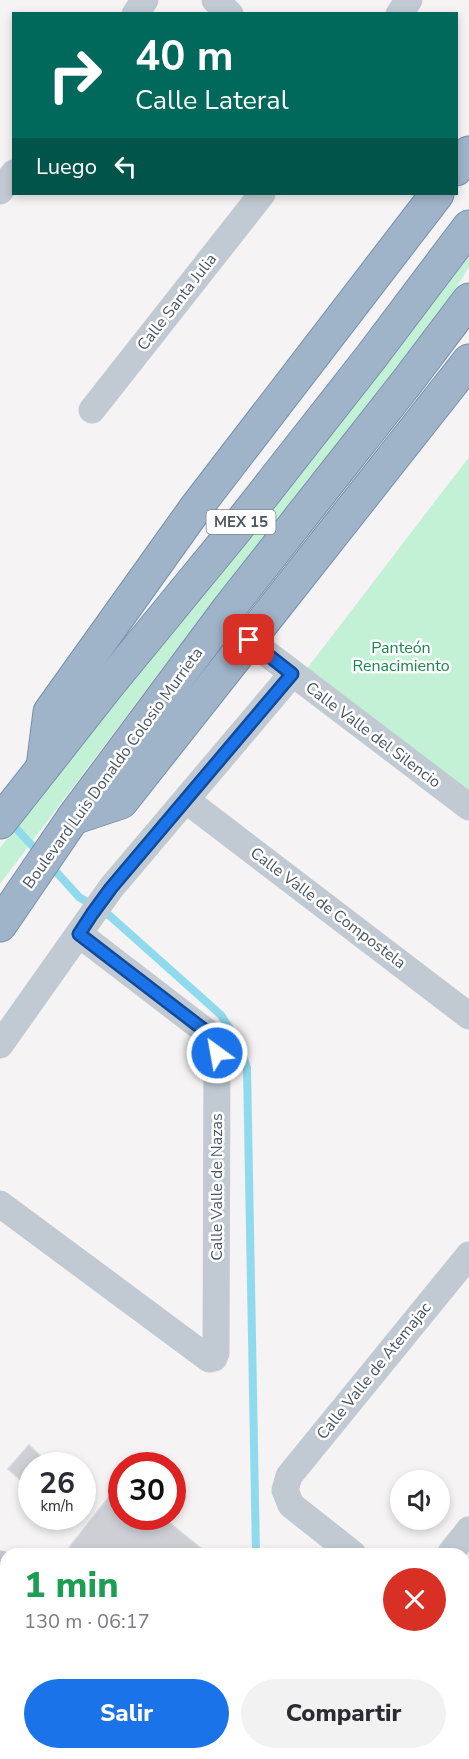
<!DOCTYPE html>
<html lang="es">
<head>
<meta charset="utf-8">
<style>
	body { margin:0; font-family:"Nunito Sans",sans-serif; background:#f2f2f3; color:#2b2b33; height:100vh; display:flex; flex-direction:column; font-size:22px; white-space:nowrap }
	* { box-sizing:border-box; margin:0 }
	p { font-size:20px; color:#7c7c81 }
	.icon { flex:none; width:33px; height:33px; fill:none; stroke:currentColor; stroke-width:2; stroke-linecap:round; stroke-linejoin:round }
	.map { position:relative; flex:1; overflow:hidden }
	.drawer { position:absolute; left:0px; top:1548px; width:470px; height:212px; display:flex; flex-direction:column; background:#fff; border-radius:18px 18px 0 0; box-shadow:0 3px 9px #0003 }
	.drawer>* { flex:none }
	.top-card { position:absolute; left:12px; top:12px; width:446px; height:183px; border-radius:0px; box-shadow:0 3px 9px #0003; background:#00695c; color:#fff; overflow:hidden }
	.buttons { position:absolute; left:390px; top:1470px; display:grid; gap:12px }
	.buttons a { display:grid; place-items:center; width:60px; height:60px; border-radius:50%; background:#fff; box-shadow:0 3px 9px #0003; font-size:30px }
	.speed { position:absolute; left:18px; top:1452px; display:flex; gap:12px; font-size:30px; font-weight:700; text-align:center }
	.speed>* { display:grid; place-content:center; width:78px; height:78px; border-radius:50%; background:#fff; box-shadow:0 3px 9px #0003; line-height:1 }
	.speed small { font-size:15px; font-weight:400 }
	.speed .limit { border:9px solid #d22; background:#fff; color:#111 }
	.pin { position:absolute; display:grid; place-items:center; width:51px; height:51px; color:#fff; margin:-26px; border-radius:12px; box-shadow:0 3px 9px #0006 }
	.me { position:absolute; width:66px; margin:-33px; rotate:328deg; stroke-linejoin:round; filter:drop-shadow(0 0 4px #0008) }
	.turn { display:flex; align-items:center; gap:21px; height:126px; padding:0 24px; font-size:27px }
	.turn .icon { width:78px; height:78px; stroke-width:2.5 }
	.turn b { display:block; font-size:42px; line-height:51px }
	.then { display:flex; align-items:center; height:57px; padding:0 24px; background:#0003; gap:12px; font-size:22px }
	.round { display:grid; place-items:center; flex:none; width:63px; height:63px; border-radius:32px; background:#f2f2f3 }
	.overview { display:flex; align-items:center; justify-content:space-between; height:102px; padding:0 24px }
	h1 { font-size:36px; font-weight:800; line-height:45px; color:#1e9e55 }
	.cta { display:flex; gap:12px; margin-top:auto; padding:12px 24px }
	.cta a { flex:1; height:69px; border-radius:36px; background:#1a73e8; color:#fff; font-size:24px; font-weight:800; line-height:69px; text-align:center }
	.cta a+a { background:#f2f2f3; color:#2b2b33 }
	.map>svg:first-child { display:block }
</style>
</head>
<body>
<div class="map">
<svg width="469" height="1759" viewBox="0 0 469 1759">
	<rect width="100%" height="100%" fill="#f5f3f3"/>
	<g fill="#c3f1d5">
		<polygon points="469,236 469,267 411,361 264,552 167,662 0,884 0,848"/>
		<polygon points="469,457 469,793 306,670"/>
	</g>
	<g fill="none" stroke-linecap="round" stroke-linejoin="round">
		<g stroke="#90daee" stroke-width="8">
			<polyline points="9,821 39,853"/>
			<polyline points="50,865 79,897 110,916 221,1015 239,1043 247,1068 256,1554"/>
			<polyline points="367,1754 374,1759"/>
		</g>
	</g>
	<g fill="#cdcfd5" stroke="#d7d9de" stroke-width="1.5">
		<polygon points="29,1445 51,1466 32,1466 32,1490 8,1469"/>
		<polygon points="120,1483 122,1484 122,1516 161,1516 208,1554 64,1554"/>
		<polygon points="273,1754 326,1754 322,1759 279,1759"/>
	</g>
	<g fill="none" stroke-linecap="round" stroke-linejoin="round">
		<g stroke="#7690ad" stroke-width="35">
			<g id="trunk">
				<polyline points="456,169 469,153"/>
				<polyline points="43,767 50,712 195,509 437,194"/>
				<polyline points="73,818 121,802 469,361"/>
				<polyline points="0,822 108,685 236,529 371,357 469,227"/>
				<polyline points="0,925 73,818 230,607 407,382 469,300"/>
			</g>
		</g>
		<g stroke="#c1cad2" stroke-width="27">
			<polyline points="215,0 230,14"/>
			<polyline points="135,14 145,0"/>
			<polyline points="399,14 409,0"/>
			<polyline points="0,191 14,173"/>
			<polyline points="92,410 262,194"/>
			<polyline points="249,640 469,807"/>
			<polyline points="186,800 469,1016"/>
			<polyline points="0,1045 111,888 292,674"/>
			<polyline points="0,1204 209,1359 214,1358 216,1353 217,1053 215,1042 208,1033 79,934"/>
			<polyline points="353,1554 291,1505 285,1490 289,1476 469,1255"/>
			<polyline points="450,1554 469,1530"/>
			<polyline points="464,1640 469,1644"/>
		</g>
		<g stroke="#c1cbd6" stroke-width="33">
			<polyline points="0,1567 6,1572"/>
			<polyline points="0,1638 6,1642"/>
			<polyline points="150,1754 157,1759"/>
			<polyline points="246,1754 253,1759"/>
		</g>
		<use href="#trunk" stroke="#9fb4c9" stroke-width="33"/>
	</g>
	<g fill="none" stroke-linecap="round" stroke-linejoin="round">
		<g stroke="#114b97" stroke-width="15">
			<polyline id="route" points="217,1053 215,1042 208,1033 79,934 92,914 111,888 292,674 249,640"/>
		</g>
		<use href="#route" stroke="#1a73e8" stroke-width="10"/>
	</g>
	<g text-anchor="middle" dominant-baseline="central" stroke-width="5" stroke-linejoin="round" paint-order="stroke">
		<rect fill="#fff" stroke="#808990" stroke-width="1.5" x="206.5" y="510" width="69" height="24" rx="4.5"/>
		<g font-size="15" font-weight="bold" fill="#4a5661">
			<text x="241" y="522">MEX 15</text>
		</g>
		<g font-size="16" fill="#4a5661" stroke="#fff">
			<text transform="translate(177 302) rotate(-52)">Calle Santa Julia</text>
			<text transform="translate(373 735) rotate(37)">Calle Valle del Silencio</text>
			<text transform="translate(113 768) rotate(-54)">Boulevard Luis Donaldo Colosio Murrieta</text>
			<text transform="translate(328 908) rotate(37)">Calle Valle de Compostela</text>
			<text transform="translate(217 1187) rotate(-90)">Calle Valle de Nazas</text>
			<text transform="translate(374 1371) rotate(-51)">Calle Valle de Atemajac</text>
		</g>
		<g font-size="16" fill="#17864f" stroke="#fff">
			<text x="401" y="648">Panteón<tspan x="401" dy="18">Renacimiento</tspan></text>
		</g>
	</g>
</svg>
<div class="buttons">
<a><svg class="icon" aria-label="sound" viewBox="0 0 24 24"><path d="M4 9h4l5-4v14l-5-4H4zM17 9q2 3 0 6"/></svg></a>
</div>
<div class="speed"><div>26<small>km/h</small></div><div class="limit">30</div></div>
<div class="pin" style="left:249px;top:640px;background:#d93025"><svg class="icon" aria-label="arrive" viewBox="0 0 24 24"><path d="M6 21V4h12l-3 4 3 4H6"/></svg></div>
<svg class="me" style="left:217px;top:1053px" viewBox="-20 -20 40 40"><circle r="17" fill="#1a73e8" stroke="#fff" stroke-width="3"/><path d="M0-11L8 9 0 5-8 9z" fill="#fff"/></svg>
<div class="top-card">
<div class="turn"><svg class="icon" aria-label="right" viewBox="0 0 24 24"><path d="M7 20v-9h11M14 6l5 5-5 5"/></svg><div><b>40 m</b>Calle Lateral</div></div>
<div class="then">Luego<svg class="icon" aria-label="left" viewBox="0 0 24 24"><path d="M17 20v-9H6M10 6l-5 5 5 5"/></svg></div>
</div>
<section class="drawer">
<div class="overview"><div><h1>1 min</h1><p>130 m · 06:17</p></div><a class="round" style="background:#d93025;color:#fff"><svg class="icon" aria-label="close" viewBox="0 0 24 24"><path d="M6 6l12 12M18 6L6 18"/></svg></a></div>
<div class="cta"><a>Salir</a><a>Compartir</a></div>
</section>
</div>
</body>
</html>
